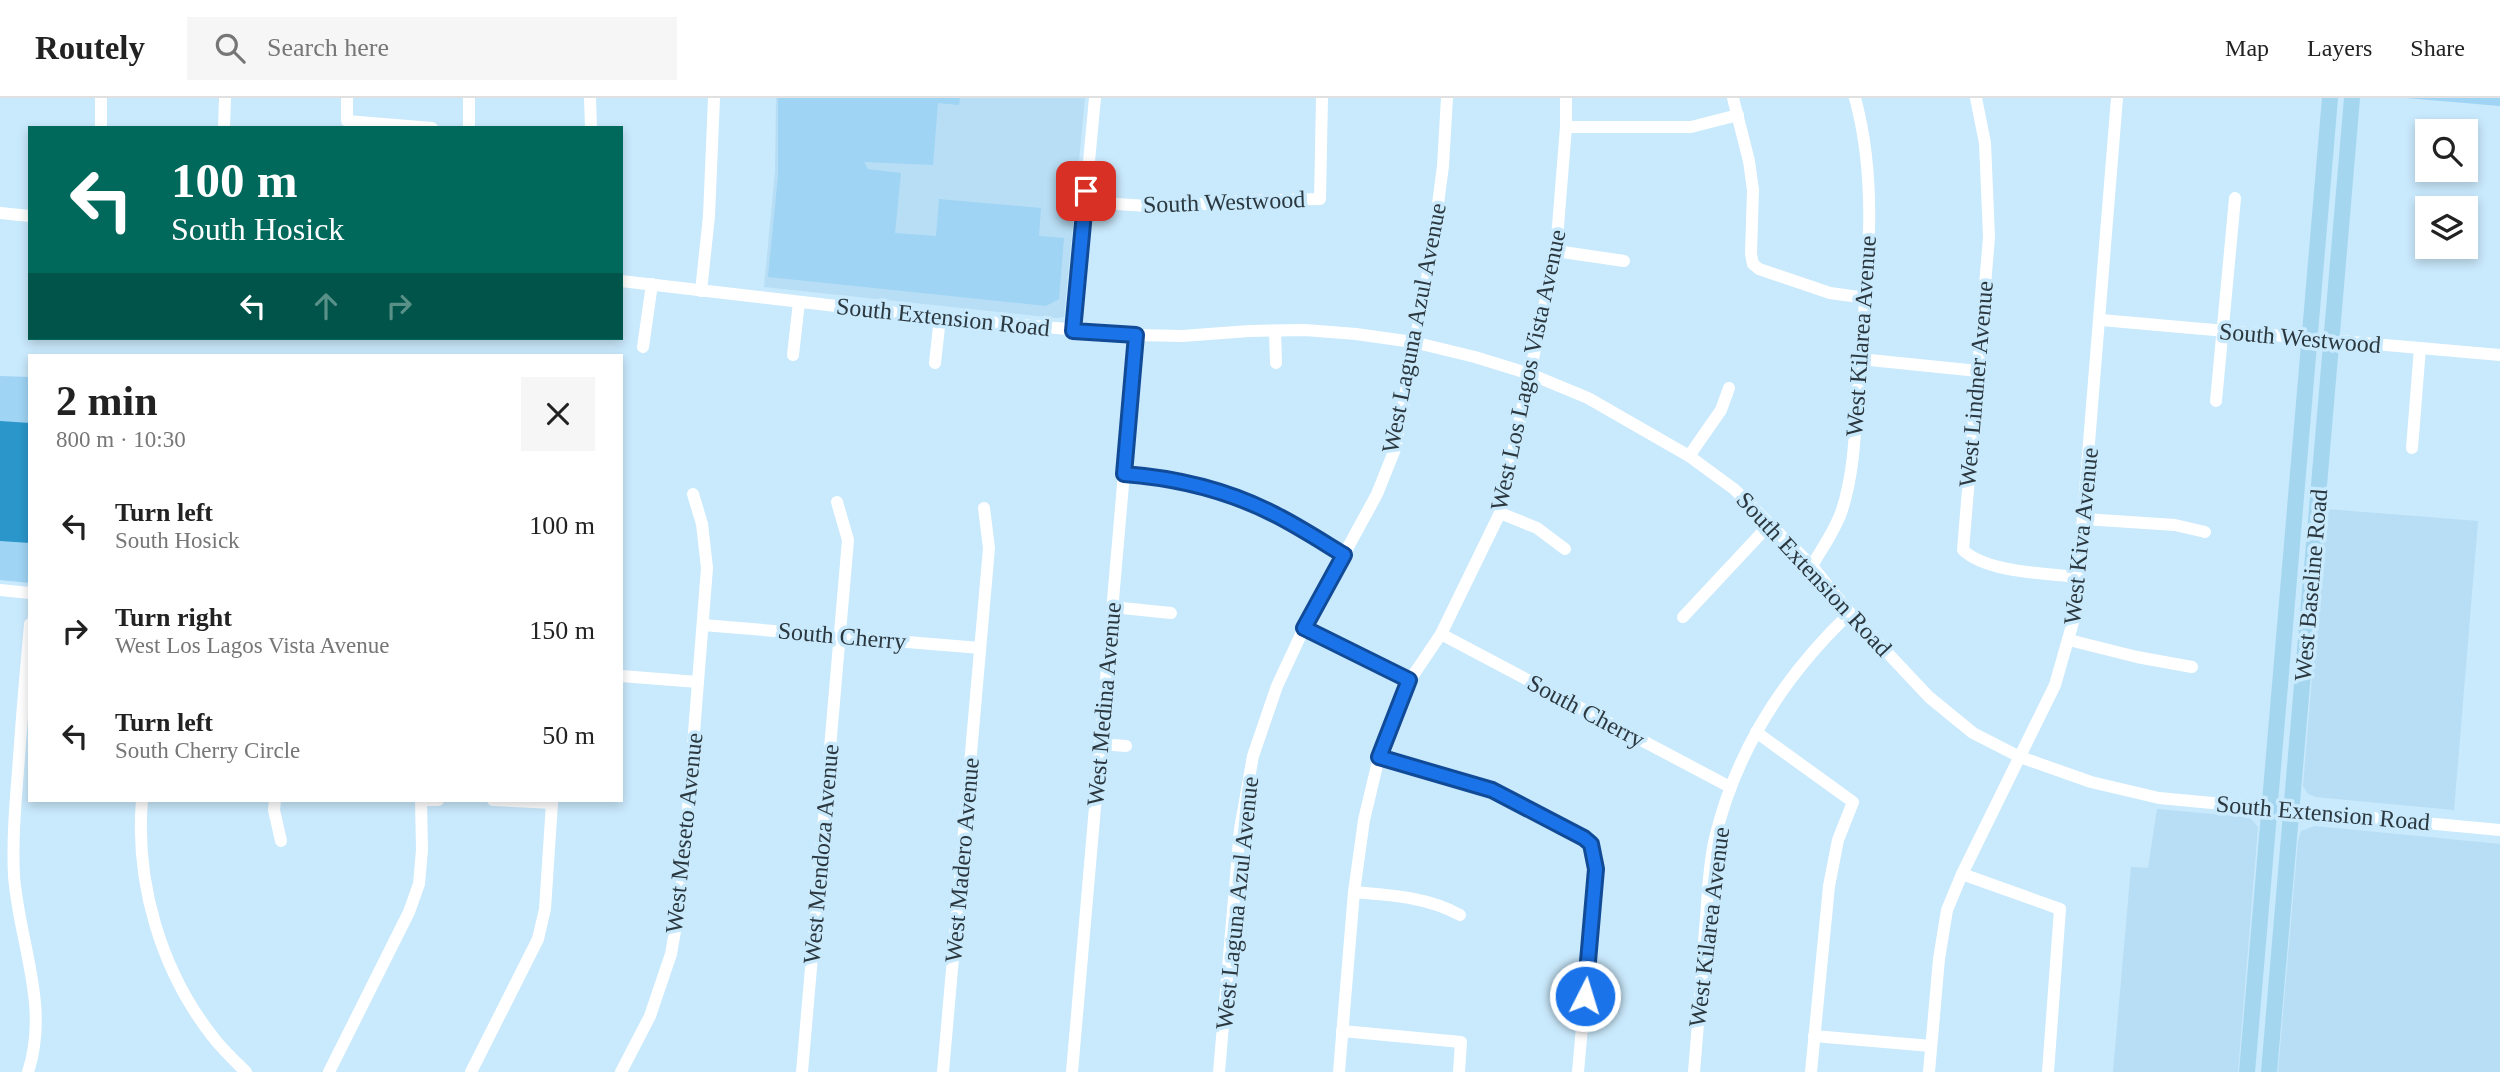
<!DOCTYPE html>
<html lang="en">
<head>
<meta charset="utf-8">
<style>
	body { margin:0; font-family:Georgia,serif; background:#f6f6f6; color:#222; height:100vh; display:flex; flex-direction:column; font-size:26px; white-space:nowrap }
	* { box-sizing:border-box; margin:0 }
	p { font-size:23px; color:#767676 }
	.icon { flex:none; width:38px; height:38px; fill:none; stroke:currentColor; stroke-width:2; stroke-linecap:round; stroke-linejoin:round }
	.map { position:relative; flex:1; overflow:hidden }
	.sheet { position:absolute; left:28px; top:256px; width:595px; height:448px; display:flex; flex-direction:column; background:#fff; border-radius:0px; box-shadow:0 4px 10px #0003 }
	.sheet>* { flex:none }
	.banner { position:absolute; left:28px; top:28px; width:595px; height:214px; border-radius:0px; box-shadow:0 4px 10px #0003; background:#00695c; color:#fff; overflow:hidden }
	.tools { position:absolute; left:2415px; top:21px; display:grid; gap:14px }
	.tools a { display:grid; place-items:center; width:63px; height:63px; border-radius:0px; background:#fff; box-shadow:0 4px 10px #0003; font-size:35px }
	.pin { position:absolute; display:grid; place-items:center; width:60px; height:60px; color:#fff; margin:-30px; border-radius:14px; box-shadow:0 4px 10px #0006 }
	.me { position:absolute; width:77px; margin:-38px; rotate:5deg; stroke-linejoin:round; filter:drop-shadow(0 0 5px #0008) }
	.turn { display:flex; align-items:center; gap:24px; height:147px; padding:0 28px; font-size:32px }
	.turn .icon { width:91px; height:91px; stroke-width:2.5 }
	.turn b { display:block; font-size:49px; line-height:60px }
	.lanes { display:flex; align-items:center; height:66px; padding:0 28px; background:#0003; justify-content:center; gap:35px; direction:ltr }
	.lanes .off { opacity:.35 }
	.round { display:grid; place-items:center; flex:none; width:74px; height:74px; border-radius:0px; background:#f6f6f6 }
	.summary { display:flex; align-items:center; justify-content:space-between; height:119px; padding:0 28px }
	h1 { font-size:42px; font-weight:700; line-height:52px }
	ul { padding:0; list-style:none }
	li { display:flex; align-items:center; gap:21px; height:105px; padding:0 28px }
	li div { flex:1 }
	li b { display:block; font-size:26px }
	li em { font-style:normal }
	header { display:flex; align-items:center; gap:42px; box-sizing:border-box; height:98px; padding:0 35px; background:#fff; border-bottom:2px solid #e0e0e0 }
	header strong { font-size:33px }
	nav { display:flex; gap:38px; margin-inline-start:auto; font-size:24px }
	.search { width:490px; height:63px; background:#f6f6f6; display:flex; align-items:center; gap:18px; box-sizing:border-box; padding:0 24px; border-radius:0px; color:#767676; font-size:26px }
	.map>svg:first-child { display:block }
</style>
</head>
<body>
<header>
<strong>Routely</strong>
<div class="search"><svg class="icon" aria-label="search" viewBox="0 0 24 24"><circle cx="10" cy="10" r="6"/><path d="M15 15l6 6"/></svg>Search here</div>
<nav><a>Map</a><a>Layers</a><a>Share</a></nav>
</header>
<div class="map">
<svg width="2500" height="974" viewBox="0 0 2500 974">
	<rect width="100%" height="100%" fill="#c9e9fc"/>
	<g fill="#b7def5">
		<polygon points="776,0 1085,0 1064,219 1056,220 764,189 775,73"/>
		<polygon points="2326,411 2478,423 2454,712 2316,699 2308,696 2303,688"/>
		<polygon points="2157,711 2246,719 2251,721 2258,729 2238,974 2113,974 2131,769 2148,770"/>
		<polygon points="2315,728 2500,746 2500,974 2278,974 2298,743 2301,733"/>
	</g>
	<g fill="#9fd4f4">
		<polygon points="778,0 960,0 959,7 938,5 933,67 864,64 868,71 901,75 895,135 936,138 939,101 1041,110 1039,138 1064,140 1059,201 1046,208 768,179 778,78"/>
		<polygon points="2406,0 2500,0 2500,8"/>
		<polygon points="0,278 30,279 30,485 0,482"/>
	</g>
	<polygon fill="#2a96ca" points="0,323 30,325 30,445 0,443"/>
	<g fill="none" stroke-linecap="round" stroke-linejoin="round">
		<g stroke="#fff" stroke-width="12">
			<polyline points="347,0 347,23 432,30"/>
			<polyline points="469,0 469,30"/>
			<polyline points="590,0 591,30"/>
			<polyline points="1733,0 1749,63 1753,92 1751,156 1753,166 1759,171 1830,195 1866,200"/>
			<path d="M1976,0L1985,45L1989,139L1963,452C1987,475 2046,475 2078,479"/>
			<polyline points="1566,29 1691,29 1738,17"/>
			<polyline points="101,30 101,0"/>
			<polyline points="224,30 225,0"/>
			<polyline points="1085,104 1163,109 1242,103 1320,101 1322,0"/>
			<polyline points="0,115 30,118"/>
			<polyline points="1556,153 1624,163"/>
			<polyline points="621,183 940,220 1136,237 1182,238 1249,233 1305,232 1356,236 1413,244 1475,259 1530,276 1588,300 1689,358 1734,391 1812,468 1850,515 1929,599 1973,635 2020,659 2091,684 2159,700 2500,732"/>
			<polyline points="701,193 709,118 714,0"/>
			<polyline points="2101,222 2500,257"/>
			<polyline points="1073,233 1095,0"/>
			<polyline points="1275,233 1276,265"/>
			<polyline points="643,249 652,186"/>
			<polyline points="793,257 799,204"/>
			<polyline points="1860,261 1978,273"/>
			<polyline points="935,265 940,220"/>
			<polyline points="2216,303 2235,100"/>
			<polyline points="2412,350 2420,250"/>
			<polyline points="1689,358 1721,312 1729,290"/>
			<path d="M1124,376C1176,379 1227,392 1274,416C1298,428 1321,443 1344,457"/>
			<polyline points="1500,415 1537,430 1565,451"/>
			<polyline points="2084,421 2175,427 2205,434"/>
			<path d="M1812,468C1822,450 1835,433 1842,412C1856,369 1855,321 1859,275C1866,183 1880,91 1855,0"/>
			<polyline points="0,492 30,495"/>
			<polyline points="1112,509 1171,515"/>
			<polyline points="1683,519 1769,427"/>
			<polyline points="703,527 980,550"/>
			<polyline points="1304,530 1410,582"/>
			<polyline points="1441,536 1730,689"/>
			<polyline points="2069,542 2137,559 2192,569"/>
			<polyline points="621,578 698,584"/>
			<polyline points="1756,634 1853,704 1838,742 1829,788 1811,974"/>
			<polyline points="1100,646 1126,648"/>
			<polyline points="1379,659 1492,692 1584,739 1591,746 1596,771 1578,974"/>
			<path d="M142,702C135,785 161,873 213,939C222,951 235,963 246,974"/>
			<polyline points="275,702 274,712 281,743"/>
			<polyline points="421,702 438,702"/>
			<polyline points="1962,776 2060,811 2048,974"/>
			<path d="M1354,794C1391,797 1427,799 1460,817"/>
			<polyline points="1342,933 1461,944 1459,974"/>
			<polyline points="1814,938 1931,948"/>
			<path d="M28,974C50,908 19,844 14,778C12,739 16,699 19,660C22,615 26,571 30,526"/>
			<polyline points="329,974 409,814 419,786 422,752 421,702"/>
			<polyline points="471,974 538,841 545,811 552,705 493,702"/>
			<polyline points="621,974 650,918 671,856 681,799 707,470 702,426 693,396"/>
			<polyline points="802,974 848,442 837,404"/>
			<polyline points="943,974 989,450 984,410"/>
			<polyline points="1072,974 1136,237"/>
			<polyline points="1219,974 1240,731 1253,658 1277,588 1304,530 1377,396 1395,351 1431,159 1443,68 1447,0"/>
			<polyline points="1339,974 1354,794 1364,722 1379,659 1410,582 1441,536 1500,415 1556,153 1566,29 1566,0"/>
			<path d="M1694,974C1698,926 1702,878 1705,831C1708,801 1708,769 1715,740C1736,653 1785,577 1850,515"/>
			<polyline points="1929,974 1939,861 1947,812 1962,776 2055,587 2075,517 2117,0"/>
		</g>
		<g stroke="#a5d6f0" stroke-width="16">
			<polyline points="2247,974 2330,0"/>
			<polyline points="2269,974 2352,0"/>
		</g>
	</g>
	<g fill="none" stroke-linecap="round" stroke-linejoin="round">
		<g stroke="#114b97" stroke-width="18">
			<path id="route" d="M1086,93L1073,233L1136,237L1124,376C1177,380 1227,392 1274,416C1298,428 1321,443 1344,457L1304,530L1409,582L1379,659L1492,692L1584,740L1591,746L1596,771L1585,898"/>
		</g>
		<use href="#route" stroke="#1a73e8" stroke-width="12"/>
	</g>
	<g text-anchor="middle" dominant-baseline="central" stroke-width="7" stroke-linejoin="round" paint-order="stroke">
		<g font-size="24" fill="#2b383f" stroke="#c9e9fc">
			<text transform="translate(1224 104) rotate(-2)">South Westwood</text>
			<text transform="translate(943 219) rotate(6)">South Extension Road</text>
			<text transform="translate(1414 230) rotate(-79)">West Laguna Azul Avenue</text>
			<text transform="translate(1861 238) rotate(-86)">West Kilarea Avenue</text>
			<text transform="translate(2300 240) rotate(5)">South Westwood</text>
			<text transform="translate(1528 272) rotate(-78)">West Los Lagos Vista Avenue</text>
			<text transform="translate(1976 286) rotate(-85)">West Lindner Avenue</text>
			<text transform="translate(2081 438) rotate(-84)">West Kiva Avenue</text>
			<text transform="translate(1814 476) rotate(47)">South Extension Road</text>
			<text transform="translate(2311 487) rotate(-85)">West Baseline Road</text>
			<text transform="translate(842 538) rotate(5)">South Cherry</text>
			<text transform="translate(1104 606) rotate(-85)">West Medina Avenue</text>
			<text transform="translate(1586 613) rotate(28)">South Cherry</text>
			<text transform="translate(2323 715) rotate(5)">South Extension Road</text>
			<text transform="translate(684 735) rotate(-84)">West Meseto Avenue</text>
			<text transform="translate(821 756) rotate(-85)">West Mendoza Avenue</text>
			<text transform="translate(962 762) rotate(-85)">West Madero Avenue</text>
			<text transform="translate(1237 805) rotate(-84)">West Laguna Azul Avenue</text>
			<text transform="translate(1709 829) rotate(-83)">West Kilarea Avenue</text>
		</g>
	</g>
</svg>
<div class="tools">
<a><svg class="icon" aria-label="search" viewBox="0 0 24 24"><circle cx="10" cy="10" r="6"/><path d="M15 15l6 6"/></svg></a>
<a><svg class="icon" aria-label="layers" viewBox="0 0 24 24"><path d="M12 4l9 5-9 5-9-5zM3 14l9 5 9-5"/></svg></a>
</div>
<div class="pin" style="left:1086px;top:93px;background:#d93025"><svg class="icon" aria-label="arrive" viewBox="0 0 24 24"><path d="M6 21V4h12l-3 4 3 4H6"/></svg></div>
<svg class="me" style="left:1585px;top:898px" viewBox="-20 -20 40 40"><circle r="17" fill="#1a73e8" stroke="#fff" stroke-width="3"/><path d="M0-11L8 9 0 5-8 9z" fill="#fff"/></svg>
<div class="banner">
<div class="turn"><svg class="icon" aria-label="left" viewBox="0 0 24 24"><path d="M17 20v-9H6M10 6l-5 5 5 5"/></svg><div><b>100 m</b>South Hosick</div></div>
<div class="lanes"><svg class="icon" aria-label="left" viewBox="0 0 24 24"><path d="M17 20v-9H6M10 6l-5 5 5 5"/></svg><svg class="icon off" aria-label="ahead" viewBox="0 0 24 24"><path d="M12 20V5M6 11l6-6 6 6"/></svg><svg class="icon off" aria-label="right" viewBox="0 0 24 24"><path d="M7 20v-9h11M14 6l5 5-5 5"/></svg></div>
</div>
<section class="sheet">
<div class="summary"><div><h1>2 min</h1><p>800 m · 10:30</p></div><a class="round"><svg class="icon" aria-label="close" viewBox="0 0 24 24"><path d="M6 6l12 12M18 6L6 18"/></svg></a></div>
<ul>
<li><svg class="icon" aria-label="left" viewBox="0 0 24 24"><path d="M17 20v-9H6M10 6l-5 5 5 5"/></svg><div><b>Turn left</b><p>South Hosick</p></div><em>100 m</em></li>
<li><svg class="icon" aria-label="right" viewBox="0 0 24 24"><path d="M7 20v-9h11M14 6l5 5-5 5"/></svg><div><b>Turn right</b><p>West Los Lagos Vista Avenue</p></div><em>150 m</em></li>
<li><svg class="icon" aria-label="left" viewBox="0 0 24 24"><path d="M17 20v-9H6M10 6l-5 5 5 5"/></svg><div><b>Turn left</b><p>South Cherry Circle</p></div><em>50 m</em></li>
</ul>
</section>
</div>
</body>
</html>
